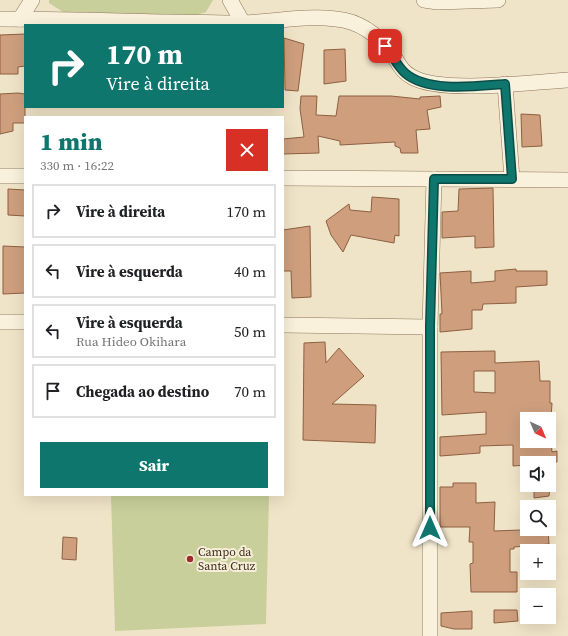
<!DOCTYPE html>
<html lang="pt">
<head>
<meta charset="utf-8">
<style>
	body { margin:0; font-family:"Source Serif 4",serif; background:#f6f6f6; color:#202124; height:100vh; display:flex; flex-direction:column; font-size:15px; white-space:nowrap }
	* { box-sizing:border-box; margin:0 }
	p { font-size:13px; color:#757577 }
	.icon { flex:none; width:22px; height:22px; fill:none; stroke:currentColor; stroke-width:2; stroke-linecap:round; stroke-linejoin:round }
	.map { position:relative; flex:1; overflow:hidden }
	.drawer { position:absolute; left:24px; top:116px; width:260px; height:380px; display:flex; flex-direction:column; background:#fff; border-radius:0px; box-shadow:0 4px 16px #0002 }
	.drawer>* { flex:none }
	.hud { position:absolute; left:24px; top:24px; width:260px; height:84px; border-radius:0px; box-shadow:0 4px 16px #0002; background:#0f766e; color:#fff; overflow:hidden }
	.needle { width:26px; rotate:136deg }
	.tools { position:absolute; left:520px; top:412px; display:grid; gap:8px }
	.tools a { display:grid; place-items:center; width:36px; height:36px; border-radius:0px; background:#fff; box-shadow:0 4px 16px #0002; font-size:20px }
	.pin { position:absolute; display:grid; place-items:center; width:34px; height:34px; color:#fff; margin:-17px; border-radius:8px; box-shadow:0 2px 6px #0006 }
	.me { position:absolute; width:44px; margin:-22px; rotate:0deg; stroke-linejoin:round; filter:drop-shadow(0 0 3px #0008) }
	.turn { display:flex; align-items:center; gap:14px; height:84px; padding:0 16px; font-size:18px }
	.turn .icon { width:52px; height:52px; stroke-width:2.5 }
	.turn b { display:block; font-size:28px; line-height:34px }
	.round { display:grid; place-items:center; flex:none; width:42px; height:42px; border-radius:0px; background:#f6f6f6 }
	.headline { display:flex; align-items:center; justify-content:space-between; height:68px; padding:0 16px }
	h1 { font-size:24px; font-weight:800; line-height:30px; color:#0f766e }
	.button { display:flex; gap:8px; margin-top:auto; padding:8px 16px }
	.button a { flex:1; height:46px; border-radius:0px; background:#0f766e; color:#fff; font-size:16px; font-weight:800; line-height:46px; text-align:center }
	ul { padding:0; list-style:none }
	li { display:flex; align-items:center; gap:12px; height:54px; margin:0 8px 6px; padding:0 8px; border:2px solid #e0e0e0; border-radius:0px }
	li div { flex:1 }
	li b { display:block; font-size:15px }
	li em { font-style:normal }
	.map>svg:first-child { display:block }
</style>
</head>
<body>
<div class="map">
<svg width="568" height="636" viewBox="0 0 568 636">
	<rect width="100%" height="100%" fill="#f0e4c8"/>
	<g fill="#c9cf9b">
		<polygon points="49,0 213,0 206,12 196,15 63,12 49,3"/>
		<polygon points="111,495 269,495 266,624 115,631"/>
	</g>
	<g fill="#cf9f7d" stroke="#8d5f41" fill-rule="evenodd">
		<polygon points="25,34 25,66 18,67 18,74 0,74 0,35"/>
		<polygon points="284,38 304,44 298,91 285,90"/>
		<polygon points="345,49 346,81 324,84 324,50"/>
		<polygon points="18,93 25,94 25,123 13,123 13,131 0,134 0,94"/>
		<polygon points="301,96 317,96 316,115 336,116 339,96 391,96 420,99 420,97 440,96 441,107 427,110 430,129 416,130 418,153 401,153 400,148 395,146 395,142 340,145 340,141 318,136 319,153 283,154 283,139 304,137 300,109"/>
		<polygon points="521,114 540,115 542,146 522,147"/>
		<polygon points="493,188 494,247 475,248 475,236 442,238 442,212 458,211 459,189"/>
		<polygon points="8,189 25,190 25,216 8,215"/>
		<polygon points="372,197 399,199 399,236 395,235 394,243 351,235 343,252 331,235 326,221 349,204 350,210 371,212"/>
		<polygon points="310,226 311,297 292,298 291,271 283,271 283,230"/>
		<polygon points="3,246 25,247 25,293 3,294"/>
		<polygon points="516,269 516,271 547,271 547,285 516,287 516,303 483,304 482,310 472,310 472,329 440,332 440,314 442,314 440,273 471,271 471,283 495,281 495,271"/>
		<polygon points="325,342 326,363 339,348 364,376 332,404 376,405 375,443 303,440 304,343"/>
		<path d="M495,351V363L539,361L540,381H550V403H552L551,419H527V441H551L552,452L557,451V462L527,463V465L513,466V445L480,446V453L440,456V437L486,434V412L442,415L441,352ZM474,371H495V393L474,392Z"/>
		<polygon points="453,483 476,483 476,503 495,502 494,531 548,529 549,544 514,547 514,549 510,549 510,572 517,572 517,592 471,592 470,564 473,563 473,542 469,542 470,527 440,527 440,487 453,487"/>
		<polygon points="534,485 550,485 549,496 534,498"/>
		<polygon points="63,537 77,538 76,560 62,559"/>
		<polygon points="494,610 517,610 518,621 494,623"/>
		<polygon points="472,611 472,629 454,629 441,626 441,613"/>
	</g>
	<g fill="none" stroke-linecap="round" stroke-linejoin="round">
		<g stroke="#8d765c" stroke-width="16">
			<g id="street">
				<polyline points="230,0 243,23"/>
				<polyline points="424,0 438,2 498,0"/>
				<path d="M0,19C56,19 111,21 167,22C192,22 217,23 242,23C274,22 304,15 336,19C360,21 379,36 393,55C399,64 402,72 412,77C441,94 532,82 568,80"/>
				<polyline points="20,19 32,0"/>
				<polyline points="505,84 512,179"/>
				<polyline points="0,176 25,176"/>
				<polyline points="283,178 568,180"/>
				<polyline points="0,322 25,322"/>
				<polyline points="283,325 430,327"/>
				<polyline points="430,636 430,327 434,179"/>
			</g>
		</g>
		<use href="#street" stroke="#faf1dc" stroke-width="15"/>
	</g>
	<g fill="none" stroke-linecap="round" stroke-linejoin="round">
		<g stroke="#0a4d48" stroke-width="10">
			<path id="route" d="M385,46C392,54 397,66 405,73C428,93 477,86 505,84L512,179H434L430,326V528"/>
		</g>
		<use href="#route" stroke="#0f766e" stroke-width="7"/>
	</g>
	<circle fill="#9e2a2b" stroke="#f7eed8" stroke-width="1.5" cx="190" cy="559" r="4"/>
	<g text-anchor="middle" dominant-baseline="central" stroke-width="4" stroke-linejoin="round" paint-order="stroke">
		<g font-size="12" fill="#3d2e20" stroke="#f7eed8" text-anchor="start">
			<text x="198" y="552">Campo da<tspan x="198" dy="14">Santa Cruz</tspan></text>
		</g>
	</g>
</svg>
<div class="tools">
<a><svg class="needle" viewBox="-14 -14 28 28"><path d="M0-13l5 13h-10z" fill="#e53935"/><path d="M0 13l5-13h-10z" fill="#757577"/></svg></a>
<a><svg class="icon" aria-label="sound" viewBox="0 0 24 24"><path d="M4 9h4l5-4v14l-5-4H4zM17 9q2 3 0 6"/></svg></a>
<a><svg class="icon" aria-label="search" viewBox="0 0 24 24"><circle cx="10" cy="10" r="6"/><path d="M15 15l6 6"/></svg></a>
<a>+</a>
<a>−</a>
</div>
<div class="pin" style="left:385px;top:46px;background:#d93025"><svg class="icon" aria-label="arrive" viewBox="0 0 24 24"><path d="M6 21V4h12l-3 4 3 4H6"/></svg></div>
<svg class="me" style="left:430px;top:528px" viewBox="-20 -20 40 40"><path d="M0-17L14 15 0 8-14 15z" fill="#0f766e" stroke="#fff" stroke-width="4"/></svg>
<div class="hud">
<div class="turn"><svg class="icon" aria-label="right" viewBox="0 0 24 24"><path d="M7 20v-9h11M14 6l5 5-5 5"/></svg><div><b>170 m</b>Vire à direita</div></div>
</div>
<section class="drawer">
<div class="headline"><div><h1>1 min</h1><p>330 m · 16:22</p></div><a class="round" style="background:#d93025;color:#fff"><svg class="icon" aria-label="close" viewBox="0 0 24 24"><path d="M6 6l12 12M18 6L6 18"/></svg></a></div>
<ul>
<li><svg class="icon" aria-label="right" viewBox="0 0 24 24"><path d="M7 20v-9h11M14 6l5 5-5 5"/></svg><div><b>Vire à direita</b></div><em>170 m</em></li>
<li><svg class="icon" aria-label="left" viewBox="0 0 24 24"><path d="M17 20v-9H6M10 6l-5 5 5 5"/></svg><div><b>Vire à esquerda</b></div><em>40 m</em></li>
<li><svg class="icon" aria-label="left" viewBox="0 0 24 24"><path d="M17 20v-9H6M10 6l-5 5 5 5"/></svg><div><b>Vire à esquerda</b><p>Rua Hideo Okihara</p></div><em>50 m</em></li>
<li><svg class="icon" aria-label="arrive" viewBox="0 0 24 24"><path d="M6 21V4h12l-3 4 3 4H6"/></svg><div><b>Chegada ao destino</b></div><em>70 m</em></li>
</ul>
<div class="button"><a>Sair</a></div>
</section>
</div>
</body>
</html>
